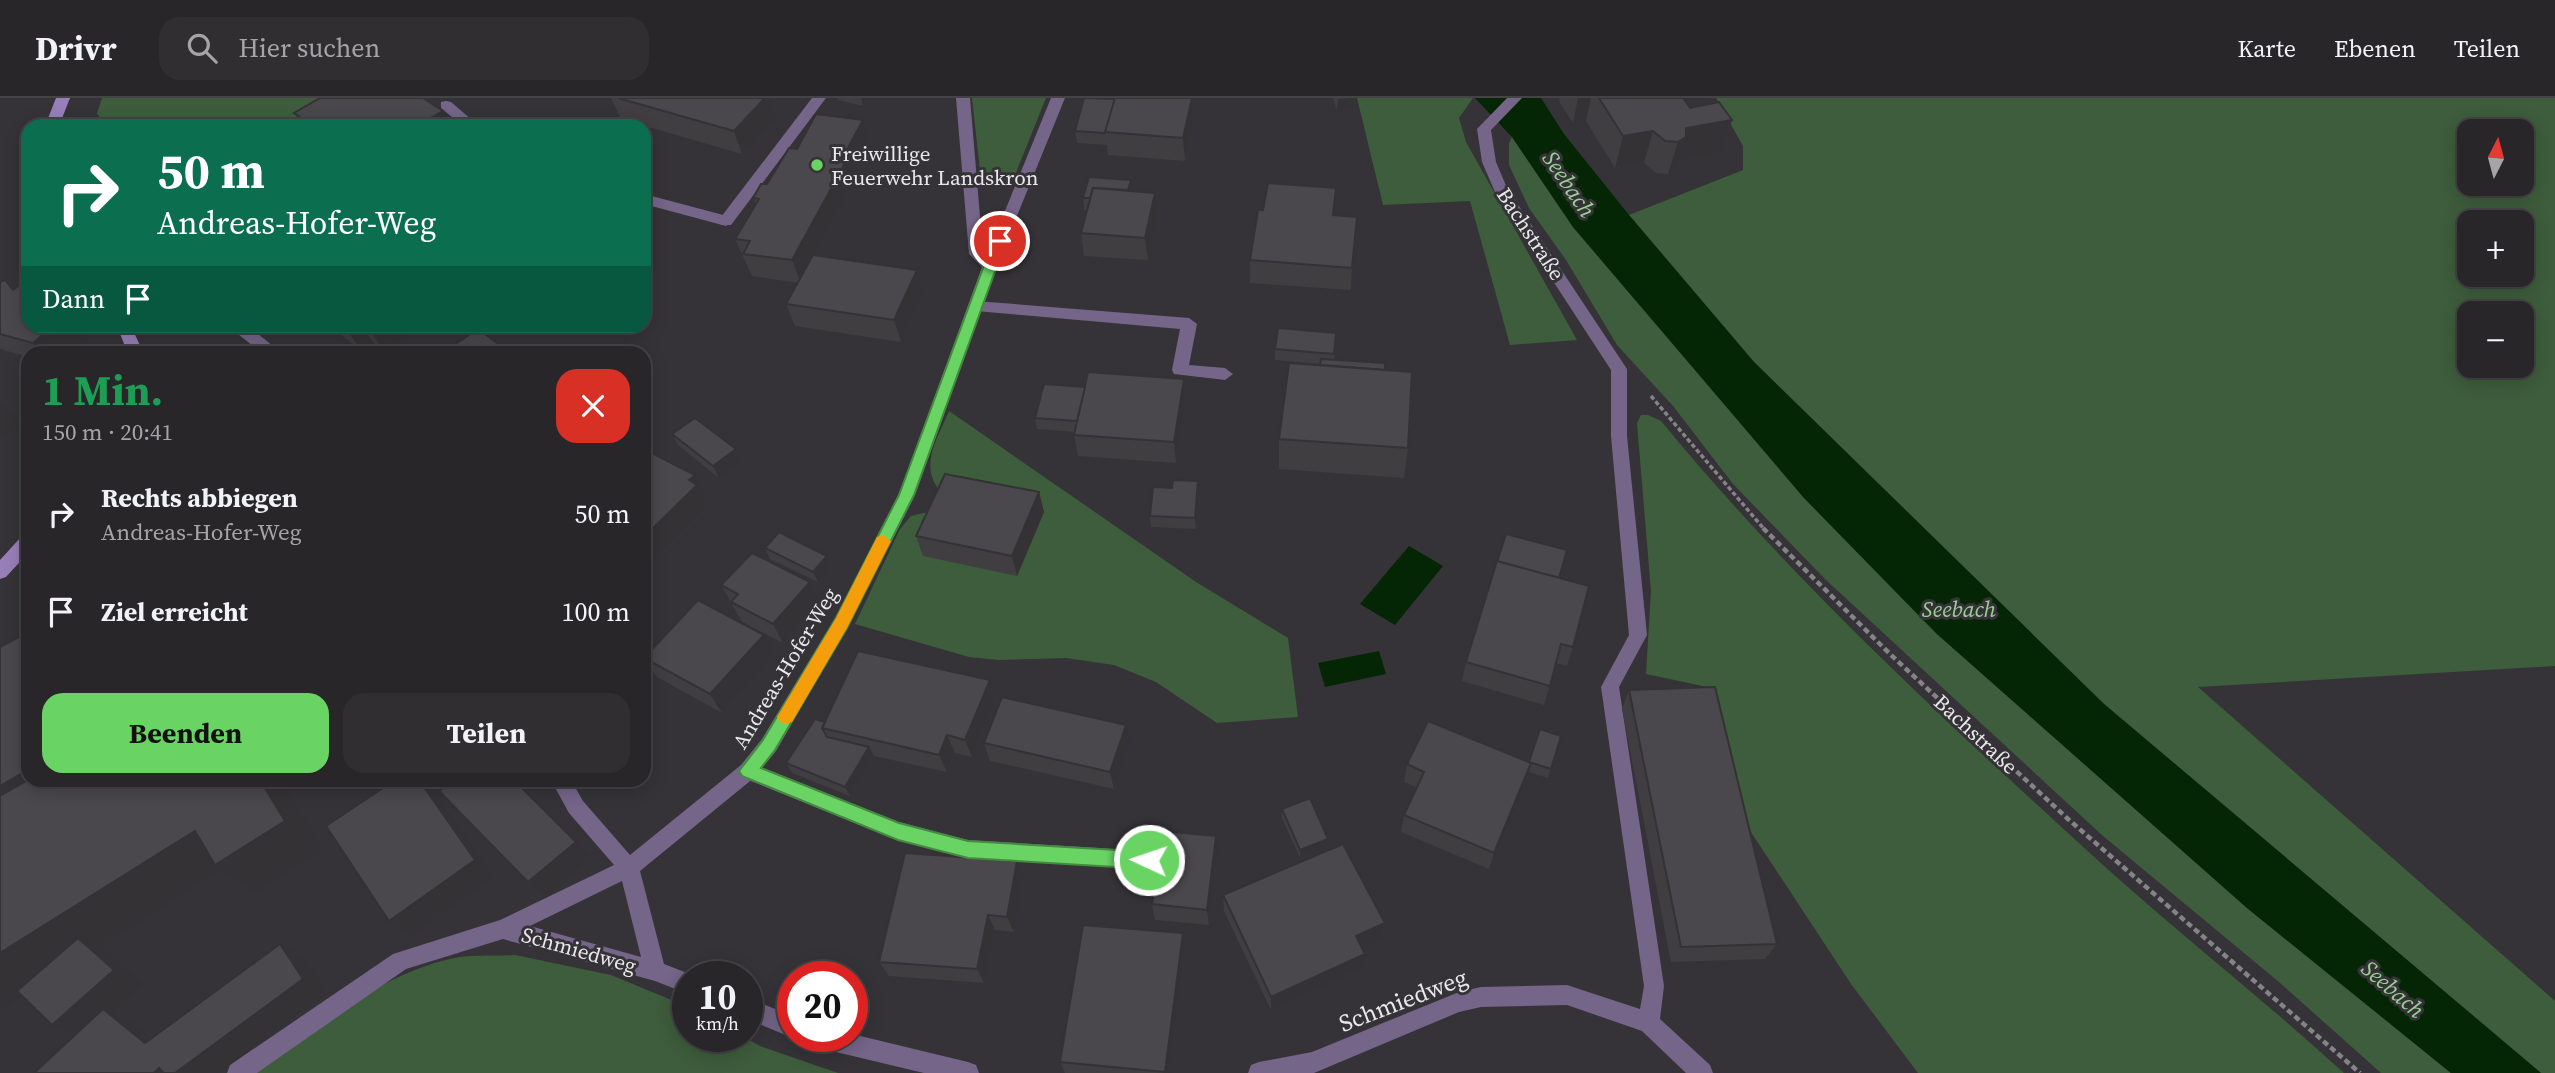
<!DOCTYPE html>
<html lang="de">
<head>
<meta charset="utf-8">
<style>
	body { margin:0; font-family:"Source Serif 4",serif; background:#302e31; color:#f1f3f6; height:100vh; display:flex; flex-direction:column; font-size:26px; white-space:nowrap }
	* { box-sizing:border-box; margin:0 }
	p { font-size:23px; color:#a5a5a8 }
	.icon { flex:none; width:38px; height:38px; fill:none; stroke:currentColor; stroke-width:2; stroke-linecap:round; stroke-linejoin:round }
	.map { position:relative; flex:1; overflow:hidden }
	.sheet { position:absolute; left:21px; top:248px; width:630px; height:441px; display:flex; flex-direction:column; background:#282629; border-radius:21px; box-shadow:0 4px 18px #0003,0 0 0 2px #444346 }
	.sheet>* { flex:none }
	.banner { position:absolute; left:21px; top:21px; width:630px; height:214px; border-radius:21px; box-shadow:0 4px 18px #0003,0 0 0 2px #444346; background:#0b6e4f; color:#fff; overflow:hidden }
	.needle { width:46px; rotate:6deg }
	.tools { position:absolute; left:2457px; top:21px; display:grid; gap:14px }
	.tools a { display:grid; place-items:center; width:77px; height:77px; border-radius:14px; background:#282629; box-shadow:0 4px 18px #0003,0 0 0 2px #444346; font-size:35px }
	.speed { position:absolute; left:672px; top:863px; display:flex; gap:14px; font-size:35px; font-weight:700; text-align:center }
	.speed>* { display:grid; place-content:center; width:91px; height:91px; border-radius:50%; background:#282629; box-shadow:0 4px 18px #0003,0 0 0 2px #444346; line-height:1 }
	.speed small { font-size:18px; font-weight:400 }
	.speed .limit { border:10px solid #d22; background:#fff; color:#111 }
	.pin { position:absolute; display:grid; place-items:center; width:60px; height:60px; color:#fff; margin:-30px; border:4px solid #fff; border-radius:50%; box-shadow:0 2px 7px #0007 }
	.me { position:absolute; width:77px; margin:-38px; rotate:273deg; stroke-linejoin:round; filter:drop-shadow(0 0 5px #0008) }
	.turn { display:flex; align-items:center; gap:24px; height:147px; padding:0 21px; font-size:32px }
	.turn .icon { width:91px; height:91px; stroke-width:2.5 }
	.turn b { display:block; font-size:49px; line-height:60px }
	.then { display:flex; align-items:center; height:66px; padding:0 21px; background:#0003; gap:14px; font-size:26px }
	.round { display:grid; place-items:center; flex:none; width:74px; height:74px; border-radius:21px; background:#302e31 }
	.summary { display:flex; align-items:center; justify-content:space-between; height:119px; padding:0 21px }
	h1 { font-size:42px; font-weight:700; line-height:52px; color:#1e9e55 }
	.button { display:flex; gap:14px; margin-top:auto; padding:14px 21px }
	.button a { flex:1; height:80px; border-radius:21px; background:#69d464; color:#111; font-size:28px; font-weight:700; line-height:80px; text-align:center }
	.button a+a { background:#302e31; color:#f1f3f6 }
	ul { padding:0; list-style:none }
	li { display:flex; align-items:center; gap:21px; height:98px; padding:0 21px }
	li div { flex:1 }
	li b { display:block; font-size:26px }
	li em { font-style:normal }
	header { display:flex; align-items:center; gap:42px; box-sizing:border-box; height:98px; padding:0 35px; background:#282629; border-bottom:2px solid #444346 }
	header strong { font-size:33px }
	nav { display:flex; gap:38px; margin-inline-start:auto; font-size:24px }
	.search { width:490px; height:63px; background:#302e31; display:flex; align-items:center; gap:18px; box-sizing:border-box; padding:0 24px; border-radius:21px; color:#a5a5a8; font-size:26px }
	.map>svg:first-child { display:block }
</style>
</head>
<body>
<header>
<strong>Drivr</strong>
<div class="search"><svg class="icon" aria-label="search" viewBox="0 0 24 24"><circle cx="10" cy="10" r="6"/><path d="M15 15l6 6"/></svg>Hier suchen</div>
<nav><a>Karte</a><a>Ebenen</a><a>Teilen</a></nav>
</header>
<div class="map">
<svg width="2555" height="975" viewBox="0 0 2555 975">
	<rect width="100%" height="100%" fill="#353337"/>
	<g fill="#3e5d3c" fill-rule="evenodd">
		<polygon points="102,0 324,0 342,28 104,28 97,15"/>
		<polygon points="972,0 1046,0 1013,82 981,81"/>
		<polygon points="1357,0 1473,0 1459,20 1466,44 1577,242 1510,247 1470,103 1383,107"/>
		<path d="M1716,0H2555V568L2198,589L2555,903V975H2541L2104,606L1754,264L1629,117L1743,72V48ZM2469,33H2522V86H2469ZM2469,124H2522V177H2469ZM2469,215H2522V268H2469Z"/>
		<polygon points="1512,39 1573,129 1804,400 1937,536 2247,810 2451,975 2381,975 2279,884 2103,738 1826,482 1733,386 1673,308 1617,247 1566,162 1529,110 1509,67 1509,45"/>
		<path d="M949,313L1196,484L1288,540L1298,619L1217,625L1156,584L1114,567L1066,560L999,562L969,559L855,526L900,431L911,418L928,414L943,396C917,370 937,342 949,313Z"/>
		<path d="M1641,317H1648L1661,323C1790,480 1942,620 2092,757C2174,832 2262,900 2344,975H1918L1851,886L1745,725L1712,590L1646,576L1651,493L1637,325Z"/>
		<path d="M515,857L611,877L681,906L688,909V938H742L760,948L838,975H254C315,932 376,878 450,861C470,856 494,858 515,857Z"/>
	</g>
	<g fill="#042604">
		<polygon points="1475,0 1541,0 1564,36 1629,117 1754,264 2104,606 2541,975 2451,975 2247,810 1937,536 1804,400 1573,129 1512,39"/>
		<polygon points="1409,448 1443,468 1395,527 1360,506"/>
		<polygon points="1379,553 1386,576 1325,589 1318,565"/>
	</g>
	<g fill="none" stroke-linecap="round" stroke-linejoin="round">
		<polyline stroke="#858387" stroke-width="3.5" stroke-dasharray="4.5 2.5" stroke-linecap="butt" points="1651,298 1764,431"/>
		<polyline stroke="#858387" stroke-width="4.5" stroke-dasharray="6 3.5" stroke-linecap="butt" points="1763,430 1891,557 2068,721 2360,975"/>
		<g fill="#756589" fill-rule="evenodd">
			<polygon points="446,3 451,4 479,28 463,28 441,10 441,4"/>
			<polygon points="644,96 731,119 733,123 726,128 644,106"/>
			<polygon points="976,203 1189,220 1197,226 1189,267 1225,270 1233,276 1225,282 1174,276 1172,272 1180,231 976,213 968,208"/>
			<polygon points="231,228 248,228 283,256 263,256 233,232"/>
			<polygon points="748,664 899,724 968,742 1149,753 1156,755 1159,762 1156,769 1149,771 968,760 898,742 741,679 738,673 741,667"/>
		</g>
		<g fill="#756589" fill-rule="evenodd">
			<polygon points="812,0 826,0 731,127 721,127 719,123 721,119"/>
			<path d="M956,0H970L983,154L987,157L1051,0H1065L997,167L915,397L847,530L776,653L755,679L640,773L664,866L695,878H688V896L655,883L503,841L406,871L257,975H227L230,967L393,856L500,822L614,767L569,715L551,682H571L583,703L630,757L741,667L762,641L835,520L899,397L982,169L969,156ZM622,783L641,859L530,828Z"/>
			<polygon points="1507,0 1522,0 1491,32 1496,64 1507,90 1627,271 1627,338 1647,537 1619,589 1664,888 1660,921 1710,967 1713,975 1686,975 1642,933 1567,907 1481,909 1459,914 1314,975 1248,975 1251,967 1259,964 1312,954 1459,894 1481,889 1567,887 1640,911 1644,888 1601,589 1629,537 1611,338 1611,272 1495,94 1482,64 1477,31"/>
			<polygon points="747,900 793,918 793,938 797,938 793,940 747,921"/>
			<polygon points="852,936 968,964 976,967 979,975 924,975 815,949 807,946 804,938"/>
		</g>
		<g fill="#997fb9" fill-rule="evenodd">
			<polygon points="56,0 70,0 59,28 45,28"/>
			<polygon points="117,228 131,228 144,256 128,256"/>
			<polygon points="28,436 28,455 6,479 0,481 0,462 22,438"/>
		</g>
	</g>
	<g fill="#403e41">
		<polygon points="320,0 427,0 452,28 303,28 294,15"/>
		<polygon points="611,0 771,0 777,19 742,56 621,21"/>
		<polygon points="837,0 870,0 863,8 838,2"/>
		<polygon points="1193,0 1194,22 1185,63 1108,57 1107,47 1077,45 1075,33 1115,1"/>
		<polygon points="1333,0 1352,0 1351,10 1337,13"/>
		<polygon points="1560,0 1683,0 1690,10 1732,22 1721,54 1680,62 1677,71 1668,76 1656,75 1644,65 1615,70 1586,23 1573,25 1559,3"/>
		<polygon points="870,45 854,74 856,81 816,157 917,172 924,195 901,244 795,228 786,206 798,185 752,178 735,141 756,106 753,100 767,86 797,51"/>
		<polygon points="1133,93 1158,117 1148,162 1084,158 1081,135 1087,112 1084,112 1083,100"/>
		<polygon points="1334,117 1356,142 1351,192 1250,185 1250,162"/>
		<polygon points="0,184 28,228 87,228 92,236 69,256 28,256 28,259 0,251"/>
		<polygon points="330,228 425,228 385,254 374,245 362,253"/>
		<polygon points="1336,247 1334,262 1385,272 1408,350 1404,380 1279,371 1279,341 1320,266 1275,262 1275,251"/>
		<polygon points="1184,281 1186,303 1176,365 1078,358 1074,337 1075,334 1037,331 1035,320 1085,289"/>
		<polygon points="672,336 736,351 741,363 719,380 678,347"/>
		<polygon points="644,354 695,377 706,398 704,400 708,408 653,463 644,458"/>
		<polygon points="1039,394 1044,414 1017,478 923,458 916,438"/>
		<polygon points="1199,394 1196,431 1151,429 1150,418"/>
		<polygon points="765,450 827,458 832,468 818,484 770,461"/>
		<polygon points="1559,480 1573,549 1567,568 1556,565 1544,607 1462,583 1466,564"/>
		<polygon points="721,487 819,504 783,545 742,524"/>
		<polygon points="775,556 722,615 657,579 644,560"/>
		<polygon points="990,582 996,600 972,659 955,655 947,674 874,658 850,698 792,675 786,665 825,624"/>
		<polygon points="1629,592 1777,846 1765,861 1671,864 1622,611"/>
		<polygon points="1561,638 1548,680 1528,674 1489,771 1401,734 1404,717 1416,689 1404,684 1407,666 1529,663"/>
		<polygon points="984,645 1130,645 1114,691 990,663"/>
		<polygon points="1282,711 1327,750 1300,760 1282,720"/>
		<polygon points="1218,754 1209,827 1155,822 1152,806"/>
		<polygon points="1024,779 1014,834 995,832 984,885 889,878 879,864"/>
		<polygon points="1223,797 1385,825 1382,840 1362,849 1363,870 1271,912 1224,813"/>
		<polygon points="1183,835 1185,850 1169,975 1065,975 1060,964"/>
	</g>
	<g fill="#343235">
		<polygon points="415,0 427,0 437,16 443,13 452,28 416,28"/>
		<polygon points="765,0 771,0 777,19 742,56 734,33"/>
		<polygon points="861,0 870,0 863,8"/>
		<polygon points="1193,0 1194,22 1185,63 1183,40"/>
		<polygon points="1352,0 1351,10 1337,13 1338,1"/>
		<polygon points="1578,0 1591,0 1586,23 1573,25"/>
		<polygon points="863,22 870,45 854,74 856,81 801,185 792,162 844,57"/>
		<polygon points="1732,22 1721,54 1680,62 1677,71 1668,76 1678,44 1686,30"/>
		<polygon points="1653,33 1644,65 1615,70 1623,38"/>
		<polygon points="1155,95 1158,117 1148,162 1145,140"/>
		<polygon points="1357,119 1356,142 1351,192 1352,170"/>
		<polygon points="917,172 924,195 901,244 894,222"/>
		<polygon points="53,228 87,228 92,236 69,256 43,256 33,245"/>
		<polygon points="349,228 361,228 374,245 362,253 345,230"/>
		<polygon points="375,228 425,228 385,254 369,232"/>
		<polygon points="1184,281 1186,303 1176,365 1174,344"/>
		<polygon points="0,306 21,325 0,343"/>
		<polygon points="736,351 741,363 719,380 713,368"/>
		<polygon points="695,377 706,398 704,400 708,408 653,463 644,448 644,439 689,382"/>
		<polygon points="1198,383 1199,394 1196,431 1195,420"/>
		<polygon points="1039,394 1044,414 1017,478 1012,458"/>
		<polygon points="827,458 832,468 818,484 813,474"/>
		<polygon points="810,484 819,504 783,545 773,526"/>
		<polygon points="764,537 775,556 722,615 710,596"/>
		<polygon points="990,582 996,600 972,659 965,642"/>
		<polygon points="1126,627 1130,645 1114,691 1110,674"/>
		<polygon points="947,637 955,655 947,674 939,657"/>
		<polygon points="869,649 874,658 850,698 845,689"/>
		<polygon points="1531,665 1526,682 1489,771 1494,755"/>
		<polygon points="0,672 28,672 28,682 0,702"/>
		<polygon points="260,682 281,682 323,751 257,794 221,771 98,850 107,855 142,886 110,915 132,925 173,958 83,940 52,927 93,853 0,913 0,855"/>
		<polygon points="419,682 424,682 431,689 494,778 410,838 389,823"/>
		<polygon points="1216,738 1218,754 1209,827 1207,812"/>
		<polygon points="1328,741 1327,750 1300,760 1300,752"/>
		<polygon points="576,744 592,760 546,800 528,784"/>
		<polygon points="1017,763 1024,779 1014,834 1007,819"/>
		<polygon points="988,817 995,832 984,885 977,871"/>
		<polygon points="1385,825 1382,840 1354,853 1356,838"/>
		<polygon points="1183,835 1185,850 1169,975 1165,975"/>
		<polygon points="280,846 304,861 326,895 219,975 175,975"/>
		<polygon points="1365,856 1363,870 1271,912 1271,899"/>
		<polygon points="159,970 169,975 154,975"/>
	</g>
	<g fill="#4a484c" stroke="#343235" stroke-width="2">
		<polygon points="320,0 423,0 443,13 416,28 313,28 294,15"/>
		<polygon points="618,0 765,0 734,33"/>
		<polygon points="1084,0 1115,1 1105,35 1075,33"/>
		<polygon points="1115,0 1192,0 1183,40 1105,34"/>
		<polygon points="1599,0 1683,0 1690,10 1719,4 1732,22 1686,30 1686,39 1678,44 1665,43 1653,33 1623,38"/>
		<polygon points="816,16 863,22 844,57 849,58 792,162 743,156 750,143 735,141 759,101 753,100 761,86 767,86 789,50 797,51"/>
		<polygon points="1089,79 1131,82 1128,92 1093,90 1090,100 1083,100"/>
		<polygon points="1268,85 1336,90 1333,117 1357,119 1352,170 1250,162 1258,112 1263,112"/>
		<polygon points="1093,90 1155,95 1145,140 1081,135"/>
		<polygon points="813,157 917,172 894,222 786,206"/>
		<polygon points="28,181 28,228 53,228 33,245 0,236 0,184 5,182 13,192"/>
		<polygon points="363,228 375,228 369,232"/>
		<polygon points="1278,230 1336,235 1334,256 1275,251"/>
		<polygon points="478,231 512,256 457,256 458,255 451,249"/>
		<polygon points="1321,261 1385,265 1385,272 1320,267"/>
		<polygon points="1289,265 1412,274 1408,350 1279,341"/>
		<polygon points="1088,274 1184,281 1174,344 1074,337"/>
		<polygon points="1044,286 1085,289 1077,323 1035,320"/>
		<polygon points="695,320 736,351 713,368 672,336"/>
		<polygon points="646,352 695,377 689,382 697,387 644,439 644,354"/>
		<polygon points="945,376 1039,394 1012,458 916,438"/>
		<polygon points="1173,382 1198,383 1195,420 1150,418 1153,389 1172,390"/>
		<polygon points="779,434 827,458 813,474 765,450"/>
		<polygon points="1506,436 1567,452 1559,480 1497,464"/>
		<polygon points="752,455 810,484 773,526 731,504 738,496 721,487"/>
		<polygon points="1497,463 1589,488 1573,549 1561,546 1550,588 1466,564"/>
		<polygon points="698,502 764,537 710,596 644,560"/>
		<polygon points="28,534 28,672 0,688 0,549"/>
		<polygon points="858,553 990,582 965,642 947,637 939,657 822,630"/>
		<polygon points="1715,589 1777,846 1681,849 1629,592"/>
		<polygon points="1002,599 1126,627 1110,674 984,645"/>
		<polygon points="815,621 825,624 822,630 827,639 869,649 845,689 786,665"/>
		<polygon points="1428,623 1531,665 1494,755 1404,717 1424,674 1407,666"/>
		<polygon points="1540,631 1561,638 1551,671 1529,664"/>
		<polygon points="28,682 260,682 285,723 215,767 195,733 0,855 0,698"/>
		<polygon points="395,682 419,682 475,762 389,823 326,728"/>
		<polygon points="452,682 514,682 576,744 528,784 439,693"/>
		<polygon points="1310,700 1328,741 1300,752 1282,711"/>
		<polygon points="1163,733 1216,738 1207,812 1152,806"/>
		<polygon points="1343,746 1385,825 1356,838 1365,856 1271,899 1223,797"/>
		<polygon points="905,755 1017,763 1007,819 988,817 977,871 879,864"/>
		<polygon points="1083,827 1183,835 1165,974 1060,964"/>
		<polygon points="78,840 114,872 52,927 17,893"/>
		<polygon points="280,846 303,881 175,975 164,975 159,970 154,975 34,975 103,911 145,945"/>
	</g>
	<polygon fill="#69d464" stroke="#448a41" stroke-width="2" points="1000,138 1006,143 914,397 847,530 775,652 761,670 899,725 968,743 1149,754 1155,757 1158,762 1155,768 1149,771 968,760 898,742 742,678 739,673 763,642 836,520 899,397 993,143"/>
	<polygon fill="#f59e0b" points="883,437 891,443 847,530 792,624 786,626 780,624 777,619 780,614 836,520 877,439"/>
	<circle fill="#69d464" stroke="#353337" stroke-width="2.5" cx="817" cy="67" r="7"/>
	<g text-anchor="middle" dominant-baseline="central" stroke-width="6" stroke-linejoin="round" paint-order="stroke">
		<g font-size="21" fill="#e9e8eb" stroke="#353337" text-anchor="start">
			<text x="831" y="55">Freiwillige<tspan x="831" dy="24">Feuerwehr Landskron</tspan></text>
		</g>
		<g font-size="21" fill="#e9e8eb" stroke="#353337">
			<text transform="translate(1531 136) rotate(57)">Bachstraße</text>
			<text transform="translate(785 570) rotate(-59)">Andreas-Hofer-Weg</text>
			<text transform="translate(1976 636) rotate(43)">Bachstraße</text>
			<text transform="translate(579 852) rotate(16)">Schmiedweg</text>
		</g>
		<g font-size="23" font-style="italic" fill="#99d195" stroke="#353337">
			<text transform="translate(1569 86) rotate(56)">Seebach</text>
			<text x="1959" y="511">Seebach</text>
			<text transform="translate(2393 891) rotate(41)">Seebach</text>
		</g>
		<g font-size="24" fill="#e9e8eb" stroke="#353337">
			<text transform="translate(1403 902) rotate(-21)">Schmiedweg</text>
		</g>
	</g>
</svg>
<div class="tools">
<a><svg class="needle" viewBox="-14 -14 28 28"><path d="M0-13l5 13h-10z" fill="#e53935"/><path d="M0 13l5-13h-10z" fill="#a5a5a8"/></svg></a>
<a>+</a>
<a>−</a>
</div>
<div class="speed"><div>10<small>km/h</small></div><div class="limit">20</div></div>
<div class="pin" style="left:1000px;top:143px;background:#d93025"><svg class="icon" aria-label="arrive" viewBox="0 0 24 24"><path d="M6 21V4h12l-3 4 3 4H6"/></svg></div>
<svg class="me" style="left:1149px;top:762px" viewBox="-20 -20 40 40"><circle r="17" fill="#69d464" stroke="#fff" stroke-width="3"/><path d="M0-11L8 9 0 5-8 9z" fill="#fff"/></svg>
<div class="banner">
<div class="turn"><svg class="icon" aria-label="right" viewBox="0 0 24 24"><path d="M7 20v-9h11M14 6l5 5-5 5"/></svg><div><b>50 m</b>Andreas-Hofer-Weg</div></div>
<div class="then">Dann<svg class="icon" aria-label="arrive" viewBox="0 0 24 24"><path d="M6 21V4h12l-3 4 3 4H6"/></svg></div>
</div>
<section class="sheet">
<div class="summary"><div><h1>1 Min.</h1><p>150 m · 20:41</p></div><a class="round" style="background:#d93025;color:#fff"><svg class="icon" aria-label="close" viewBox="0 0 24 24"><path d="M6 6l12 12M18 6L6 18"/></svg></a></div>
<ul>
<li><svg class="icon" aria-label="right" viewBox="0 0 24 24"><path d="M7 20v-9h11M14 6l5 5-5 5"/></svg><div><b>Rechts abbiegen</b><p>Andreas-Hofer-Weg</p></div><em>50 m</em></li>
<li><svg class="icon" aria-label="arrive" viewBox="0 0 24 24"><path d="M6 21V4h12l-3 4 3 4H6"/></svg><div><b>Ziel erreicht</b></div><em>100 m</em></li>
</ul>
<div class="button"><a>Beenden</a><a>Teilen</a></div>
</section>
</div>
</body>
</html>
